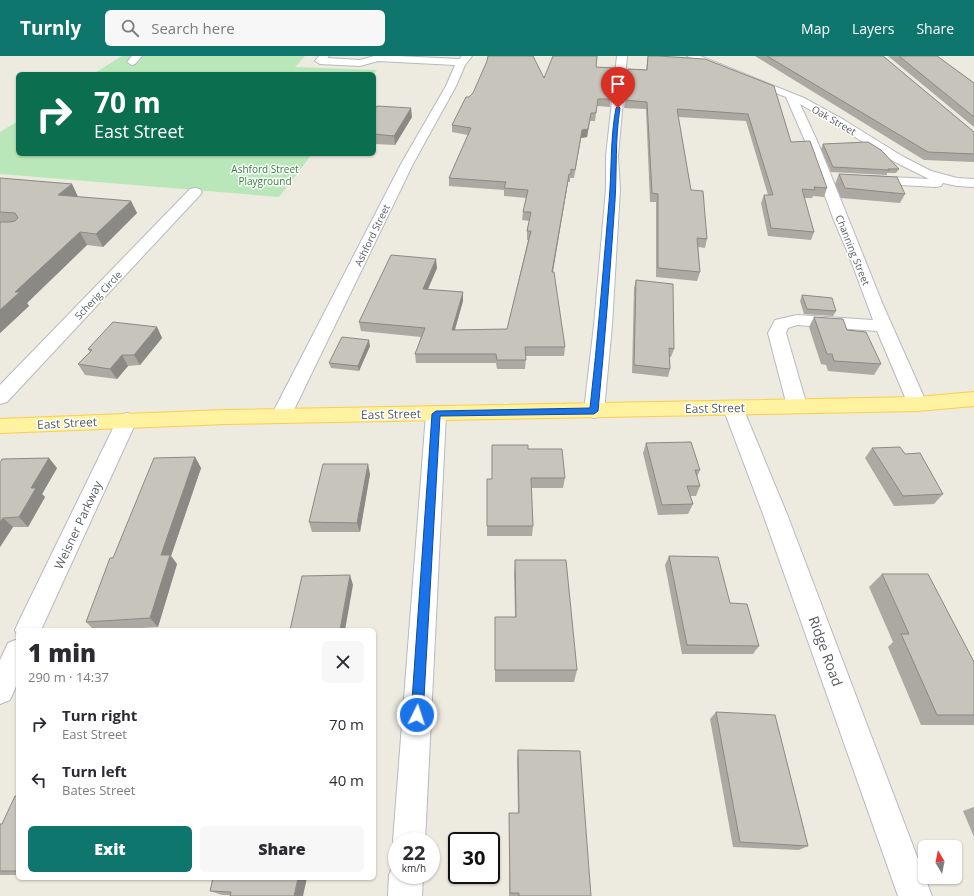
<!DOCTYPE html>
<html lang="en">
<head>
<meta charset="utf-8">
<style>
	body { margin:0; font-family:"Open Sans",sans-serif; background:#f7f7f7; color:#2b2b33; height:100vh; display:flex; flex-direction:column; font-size:15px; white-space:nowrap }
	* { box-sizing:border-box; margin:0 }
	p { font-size:13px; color:#7c7c81 }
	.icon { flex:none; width:22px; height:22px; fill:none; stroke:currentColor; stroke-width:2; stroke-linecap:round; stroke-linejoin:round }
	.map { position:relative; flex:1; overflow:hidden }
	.details { position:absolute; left:16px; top:572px; width:360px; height:252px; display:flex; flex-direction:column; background:#fff; border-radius:6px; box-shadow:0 1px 3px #0004 }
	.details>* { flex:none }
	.top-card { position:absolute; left:16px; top:16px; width:360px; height:84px; border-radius:6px; box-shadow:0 1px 3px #0004; background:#0b6e4f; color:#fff; overflow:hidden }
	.needle { width:26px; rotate:350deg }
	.tools { position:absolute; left:918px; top:784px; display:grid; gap:8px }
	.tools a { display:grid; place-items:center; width:44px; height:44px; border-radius:6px; background:#fff; box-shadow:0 1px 3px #0004; font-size:20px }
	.speed { position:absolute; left:388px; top:776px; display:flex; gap:8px; font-size:20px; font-weight:700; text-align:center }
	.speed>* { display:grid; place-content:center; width:52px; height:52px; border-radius:50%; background:#fff; box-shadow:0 1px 3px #0004; line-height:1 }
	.speed small { font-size:10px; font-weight:400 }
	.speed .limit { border:2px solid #111; border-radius:6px; background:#fff; color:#111 }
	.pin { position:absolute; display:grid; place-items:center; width:34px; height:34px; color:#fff; margin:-41px -17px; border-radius:50% 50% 50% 0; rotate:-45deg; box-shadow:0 0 4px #0007 }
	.pin .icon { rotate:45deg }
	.me { position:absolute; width:44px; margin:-22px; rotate:4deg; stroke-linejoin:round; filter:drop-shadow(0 0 3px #0008) }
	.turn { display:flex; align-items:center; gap:14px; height:84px; padding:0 12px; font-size:18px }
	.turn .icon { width:52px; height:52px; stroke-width:2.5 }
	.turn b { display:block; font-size:28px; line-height:34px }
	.round { display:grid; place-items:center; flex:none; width:42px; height:42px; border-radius:6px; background:#f7f7f7 }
	.overview { display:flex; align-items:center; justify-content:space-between; height:68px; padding:0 12px }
	h1 { font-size:24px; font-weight:800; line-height:30px }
	.action { display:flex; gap:8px; margin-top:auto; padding:8px 12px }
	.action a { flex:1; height:46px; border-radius:6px; background:#0f766e; color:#fff; font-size:16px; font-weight:800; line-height:46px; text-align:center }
	.action a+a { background:#f7f7f7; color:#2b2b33 }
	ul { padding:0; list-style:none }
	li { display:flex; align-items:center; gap:12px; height:56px; padding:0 12px }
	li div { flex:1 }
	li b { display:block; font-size:15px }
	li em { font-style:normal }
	header { display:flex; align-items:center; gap:24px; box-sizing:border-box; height:56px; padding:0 20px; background:#0f766e; color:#fff }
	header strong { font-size:19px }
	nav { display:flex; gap:22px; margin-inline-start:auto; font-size:14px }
	.search { width:280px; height:36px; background:#f7f7f7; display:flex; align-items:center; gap:10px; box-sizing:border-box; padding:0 14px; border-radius:6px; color:#7c7c81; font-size:15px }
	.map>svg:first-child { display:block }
</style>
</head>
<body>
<header>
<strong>Turnly</strong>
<div class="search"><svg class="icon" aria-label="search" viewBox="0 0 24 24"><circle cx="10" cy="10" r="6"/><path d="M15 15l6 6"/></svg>Search here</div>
<nav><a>Map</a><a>Layers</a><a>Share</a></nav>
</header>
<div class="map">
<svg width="974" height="840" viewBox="0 0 974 840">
	<rect width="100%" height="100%" fill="#edeadf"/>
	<g fill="#b9e7ba">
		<polygon points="122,0 305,0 295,11 377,14 374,18 93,18"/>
		<polygon points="18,65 18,98 312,98 279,141 0,118 0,76"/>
	</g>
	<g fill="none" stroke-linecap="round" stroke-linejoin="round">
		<g stroke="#b7babf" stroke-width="2">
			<g id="minor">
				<polygon points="132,0 142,0 135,8 132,9 127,6"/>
				<polygon points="319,0 329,0 327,2 360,4 374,0 397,0 459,3 462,0 472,0 465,9 456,30 413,108 291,360 288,365 281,367 274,365 271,360 401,108 446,30 455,9 378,5 360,10 320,8 315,5"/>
				<polygon points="617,0 627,0 618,100 620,133 612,269 604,355 601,360 594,362 587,360 584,355 594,269 606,133 606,100"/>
				<polygon points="687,0 700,0 804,42 844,64 902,100 931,115 957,122 974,123 974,131 957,130 943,127 941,130 936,131 865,127 863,124 865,121 870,120 929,123 893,105 836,69 800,48 818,87 883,249 927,348 924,353 917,355 910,353 877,275 797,269 788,272 786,277 807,350 804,355 797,357 790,355 787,350 768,277 775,264 797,259 873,264 850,202 833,162 806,87 786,41 713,13"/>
				<polygon points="195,132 200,133 202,136 200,139 7,346 0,348 0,329 190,133"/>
				<polygon points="733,345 740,347 743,352 787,458 932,840 898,840 763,458 723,352 726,347"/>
				<polygon points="436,351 443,353 446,358 425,785 397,785 397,796 393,785 426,358 429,353"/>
				<polygon points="127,357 134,359 137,364 41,574 18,574 18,581 15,574 19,565 117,364 120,359"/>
				<polygon points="18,583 18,626 10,644 0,648 0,604 8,587"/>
				<polygon points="397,806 397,819 423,819 422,840 388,840 389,819 394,807"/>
			</g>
		</g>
		<g stroke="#fbce49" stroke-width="2">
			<polygon id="major" points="974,336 974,350 917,355 226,368 0,377 0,363 226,354 917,341"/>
		</g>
		<use href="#minor" fill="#fff" fill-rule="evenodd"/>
		<use href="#major" fill="#fff2a1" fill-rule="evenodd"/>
	</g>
	<g fill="#aba9a2">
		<polygon points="648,0 658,0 791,86 827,132 824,141 813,140 812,142 804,142 814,176 811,184 768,180 761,147 764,139 768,139 746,65 678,61 691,134 707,183 705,192 698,191 700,216 697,225 656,221 656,146 650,146 646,53 624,52 628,13 646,14"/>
		<polygon points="755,0 883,0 974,76 974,106 924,104"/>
		<polygon points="888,0 937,0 974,27 974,71"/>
		<polygon points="596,11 614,12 610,51 597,50 595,65 590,65 587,81 581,82 574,122 570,122 570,126 568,126 553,216 565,291 564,300 526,300 525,313 497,313 496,307 416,307 415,298 421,281 361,275 359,266 437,212 428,233 463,245 455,274 507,273 528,184 527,184 527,175 529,165 522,164 523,156 526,142 504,140 504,134 449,130 449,122 468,79 452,76 452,69 469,41 544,22"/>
		<polygon points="374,54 412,61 395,89 374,88"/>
		<polygon points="823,88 899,113 896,117 887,117 887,119 831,116 821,93"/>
		<polygon points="839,118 905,138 900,147 841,142 835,128"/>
		<polygon points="0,122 72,128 78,141 131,145 137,157 103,191 87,189 27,247 29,250 0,277"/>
		<polygon points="636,224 674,293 671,301 670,301 670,313 668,321 632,317 634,232"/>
		<polygon points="802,239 836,255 833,260 804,258 800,245"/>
		<polygon points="814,261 881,308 874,319 828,315 826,309 821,308 809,271"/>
		<polygon points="157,271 162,282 140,309 128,310 117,323 85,319 78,308 90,296 88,293"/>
		<polygon points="370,290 359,315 331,312 329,307"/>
		<polygon points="646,387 700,414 697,421 700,430 696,440 690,440 693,448 688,458 658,459 643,397"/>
		<polygon points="872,392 943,438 934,448 894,450 865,402"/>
		<polygon points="528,393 565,422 563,432 531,432 533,470 532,480 487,480 487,423 492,423"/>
		<polygon points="195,401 201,412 171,500 177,508 158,571 109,574 94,574 86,566 113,502"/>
		<polygon points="2,403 57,412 42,438 45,441 28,471 13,471 0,491"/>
		<polygon points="370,418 360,476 312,476 309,466"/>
		<polygon points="669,500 730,547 759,590 753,598 682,598 665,509"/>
		<polygon points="515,504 577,614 574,626 495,626 495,561 515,561 514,517"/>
		<polygon points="882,518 974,606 974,669 921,669 888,591 893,586 869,531"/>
		<polygon points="716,656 808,790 799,794 733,791 710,663"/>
		<polygon points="518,694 591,840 509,840 509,757 518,757 517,703"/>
		<polygon points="18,740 18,819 0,819 0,768 2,768"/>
		<polygon points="974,751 974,781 963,755"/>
		<polygon points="213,822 303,840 222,839 210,835"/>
	</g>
	<g fill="#8b8984">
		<polygon points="411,52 412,61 395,89 394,80"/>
		<polygon points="591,57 587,81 581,82 574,122 582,74"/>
		<polygon points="569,118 568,126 551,225 552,216"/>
		<polygon points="72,128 78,141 58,139"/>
		<polygon points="131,145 137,157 103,191 96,178"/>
		<polygon points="80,176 87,189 27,247 29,250 0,277 0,254 15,236"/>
		<polygon points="436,203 437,212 424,242 423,233"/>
		<polygon points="463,236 463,245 452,283 452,274"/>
		<polygon points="157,271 162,282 140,309 134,299"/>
		<polygon points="369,284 370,290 359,315 358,310"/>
		<polygon points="122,299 128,310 117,323 110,313"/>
		<polygon points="195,401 201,412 171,500 177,508 158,571 150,562 161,499"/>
		<polygon points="49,402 57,412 42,438 45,441 28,471 19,461 31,432"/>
		<polygon points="368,408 370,418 360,476 357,467"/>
		<polygon points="3,462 13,471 0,491 0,466"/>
		<polygon points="350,519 353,529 345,574 340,574"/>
		<polygon points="298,822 307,822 303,840 294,840"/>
	</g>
	<g fill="#c7c4bc" stroke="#8b8984">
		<polygon points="488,0 533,0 544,22 553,0 597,0 596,11 614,12 611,43 598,43 596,57 591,57 588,73 582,74 575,114 571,113 571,118 569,118 552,216 554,216 565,291 525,291 526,304 497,304 496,298 415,298 425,272 359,266 391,199 436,203 423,233 463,236 452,274 507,273 531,175 527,175 531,156 523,156 528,134 504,132 506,126 449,122 471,72 452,69 466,41 469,41 473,37 487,5"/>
		<polygon points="648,0 658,0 705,3 774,30 791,86 810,85 827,132 814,131 815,134 802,133 814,176 771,172 764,139 773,139 748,58 677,53 691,134 703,135 707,183 697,182 700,216 658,212 658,138 652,137 647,46 625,44 628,13 647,14"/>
		<polygon points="767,0 883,0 974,76 974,98 928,96"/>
		<polygon points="899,0 937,0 974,27 974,61"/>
		<polygon points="377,50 411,52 394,80 374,78 374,54"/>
		<polygon points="868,86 881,94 899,113 888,113 889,114 833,111 823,88"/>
		<polygon points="839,118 897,121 905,138 845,132"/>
		<polygon points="0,122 72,128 58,139 131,145 96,178 80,176 15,236 20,236 0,254 0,166 10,166 15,165 18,162 15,157 0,156"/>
		<polygon points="636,224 673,228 674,293 669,292 670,313 634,309"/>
		<polygon points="802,239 832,242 836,255 807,253"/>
		<polygon points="814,261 843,263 847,274 866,276 881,308 834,305 832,298 827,298"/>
		<polygon points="113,266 157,271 134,299 122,299 110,313 78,308 92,294 88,293"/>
		<polygon points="342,281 369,284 358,310 329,307"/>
		<polygon points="691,386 700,414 695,414 700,430 687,430 693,448 662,449 646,387"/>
		<polygon points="492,389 528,389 528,393 562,393 565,422 531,422 533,470 487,470 487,423 492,423"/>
		<polygon points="900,391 905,398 920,397 943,438 903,440 872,392"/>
		<polygon points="195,401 161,499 170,499 150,562 86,566 110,502 113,502 154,402"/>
		<polygon points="49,402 31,432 36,432 19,461 3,462 0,466 0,407 2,403"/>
		<polygon points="323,408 368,408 357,467 309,466"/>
		<polygon points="669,500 718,501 730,547 747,548 759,590 687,589"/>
		<polygon points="515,504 566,504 577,614 495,614 495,561 516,561"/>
		<polygon points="882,518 928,518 974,606 974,659 937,659 901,578 909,578"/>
		<polygon points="350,519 340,574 290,574 302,520"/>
		<polygon points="716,656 775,659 808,790 740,786"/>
		<polygon points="518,694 580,695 591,840 519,840 519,837 510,837 509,757 519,757"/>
		<polygon points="15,740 18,740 18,815 0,815 0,768 2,768"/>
		<polygon points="213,822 298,822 294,840 230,840 231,836 210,835"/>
	</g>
	<path fill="#1a73e8" stroke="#114b97" d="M618,50L620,52C615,83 617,114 615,145C610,215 605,285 598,355L594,358L440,360L423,659L421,663L417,665L413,663L411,659L432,358L436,355L590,352C598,283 603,214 609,146C612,114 610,83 616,52Z"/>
	<g text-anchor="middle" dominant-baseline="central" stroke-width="3" stroke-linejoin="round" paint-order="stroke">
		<g font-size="10" fill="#585c61" stroke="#fff">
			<text transform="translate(834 64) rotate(30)">Oak Street</text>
			<text transform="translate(372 179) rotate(-64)">Ashford Street</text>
			<text transform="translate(853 194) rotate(68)">Channing Street</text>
			<text transform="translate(98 239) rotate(-46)">Scherig Circle</text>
		</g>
		<g font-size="10" fill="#2e8333" stroke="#fff">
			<text x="265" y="113">Ashford Street<tspan x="265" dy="12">Playground</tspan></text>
		</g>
		<g font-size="12" fill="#585c61" stroke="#fff">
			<text transform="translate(715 352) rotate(-1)">East Street</text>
			<text transform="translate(391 358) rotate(-1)">East Street</text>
			<text transform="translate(67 367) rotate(-3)">East Street</text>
			<text transform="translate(78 469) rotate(-65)">Weisner Parkway</text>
		</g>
		<g font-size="14" fill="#585c61" stroke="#fff">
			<text transform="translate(826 595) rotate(70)">Ridge Road</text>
		</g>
	</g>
</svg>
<div class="tools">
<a><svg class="needle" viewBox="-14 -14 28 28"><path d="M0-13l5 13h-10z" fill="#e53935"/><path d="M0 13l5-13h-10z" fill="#7c7c81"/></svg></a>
</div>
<div class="speed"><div>22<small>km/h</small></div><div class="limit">30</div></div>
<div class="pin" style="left:618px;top:52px;background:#d93025"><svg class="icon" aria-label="arrive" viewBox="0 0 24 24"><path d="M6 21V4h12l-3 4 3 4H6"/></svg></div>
<svg class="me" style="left:417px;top:659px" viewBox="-20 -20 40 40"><circle r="17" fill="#1a73e8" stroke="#fff" stroke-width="3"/><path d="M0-11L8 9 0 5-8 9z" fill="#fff"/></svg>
<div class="top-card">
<div class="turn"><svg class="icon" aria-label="right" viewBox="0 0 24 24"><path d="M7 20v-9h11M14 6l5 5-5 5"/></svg><div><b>70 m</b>East Street</div></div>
</div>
<section class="details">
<div class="overview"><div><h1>1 min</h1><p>290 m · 14:37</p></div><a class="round"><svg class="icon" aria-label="close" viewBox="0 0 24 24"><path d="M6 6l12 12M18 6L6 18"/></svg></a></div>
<ul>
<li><svg class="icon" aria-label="right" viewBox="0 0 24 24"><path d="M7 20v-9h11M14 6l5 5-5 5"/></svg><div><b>Turn right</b><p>East Street</p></div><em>70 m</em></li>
<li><svg class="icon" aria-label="left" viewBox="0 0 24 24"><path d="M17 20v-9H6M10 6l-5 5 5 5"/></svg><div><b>Turn left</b><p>Bates Street</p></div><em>40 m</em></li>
</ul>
<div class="action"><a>Exit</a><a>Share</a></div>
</section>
</div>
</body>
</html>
